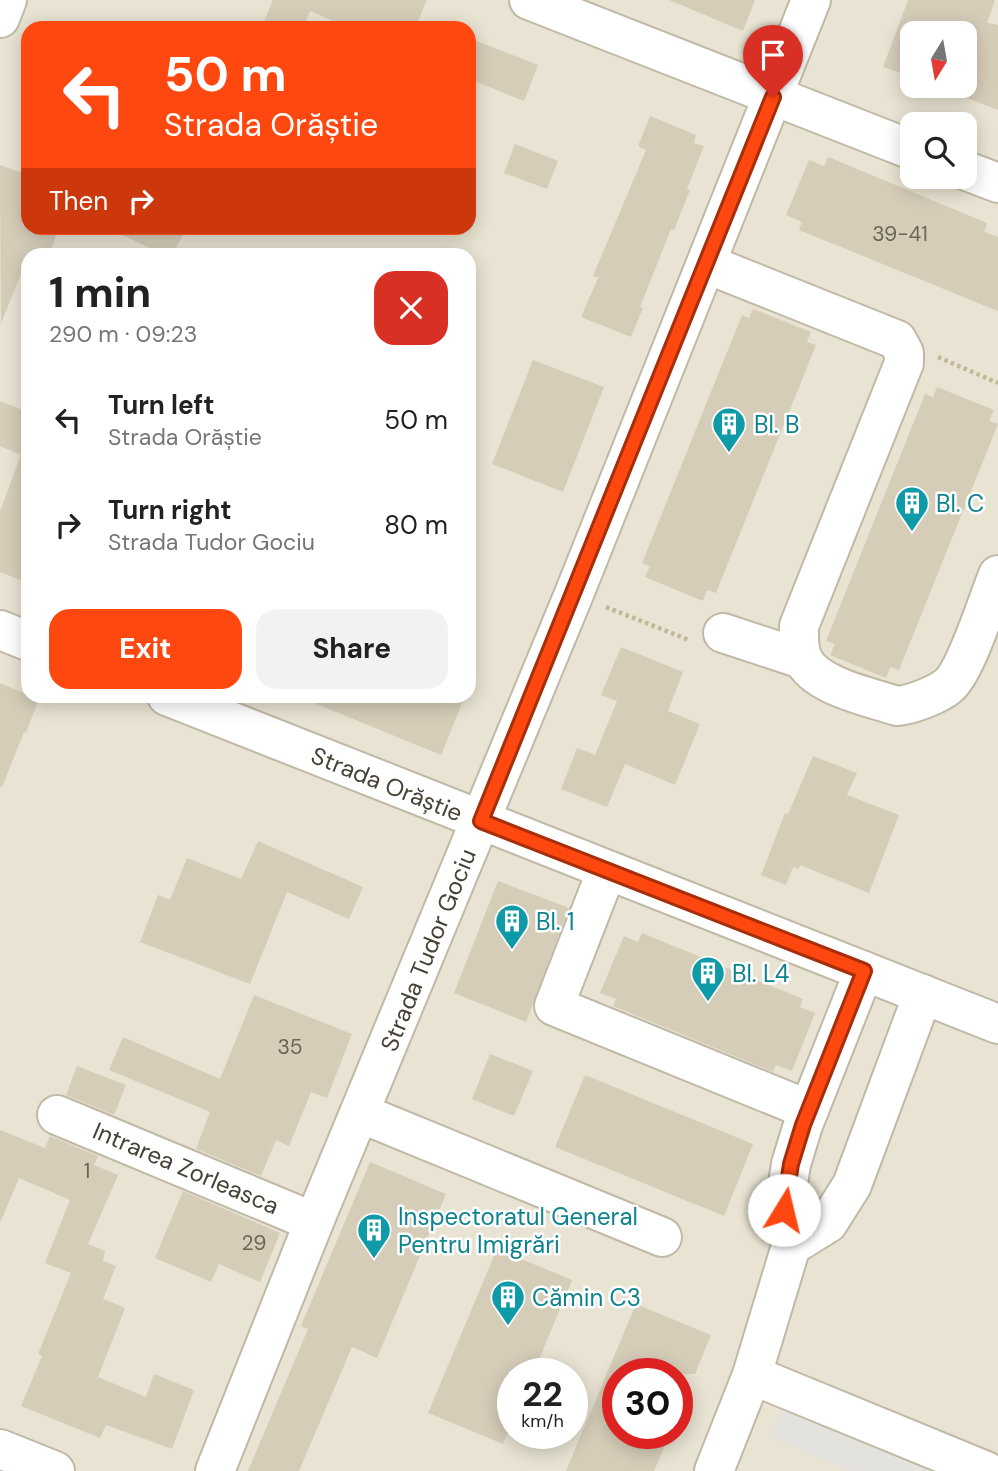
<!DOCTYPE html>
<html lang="en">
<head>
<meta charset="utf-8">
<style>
	body { margin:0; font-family:"DM Sans",sans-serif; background:#f2f2f2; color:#222; height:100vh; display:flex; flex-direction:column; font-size:26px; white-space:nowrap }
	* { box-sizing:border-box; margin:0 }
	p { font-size:23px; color:#767676 }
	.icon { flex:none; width:38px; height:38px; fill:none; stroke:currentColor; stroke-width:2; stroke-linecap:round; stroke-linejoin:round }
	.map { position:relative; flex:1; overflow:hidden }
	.sheet { position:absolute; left:21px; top:248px; width:455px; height:455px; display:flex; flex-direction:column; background:#fff; border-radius:21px; box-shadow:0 4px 18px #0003 }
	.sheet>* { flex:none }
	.hud { position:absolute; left:21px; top:21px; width:455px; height:214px; border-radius:21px; box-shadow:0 4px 18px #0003; background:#ff4710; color:#fff; overflow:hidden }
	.needle { width:46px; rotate:191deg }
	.fabs { position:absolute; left:900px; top:21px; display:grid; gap:14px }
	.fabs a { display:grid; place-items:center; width:77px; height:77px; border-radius:14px; background:#fff; box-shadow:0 4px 18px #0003; font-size:35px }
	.speed { position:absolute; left:497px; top:1358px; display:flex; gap:14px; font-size:35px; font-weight:700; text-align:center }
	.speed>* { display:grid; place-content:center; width:91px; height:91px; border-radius:50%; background:#fff; box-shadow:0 4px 18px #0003; line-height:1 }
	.speed small { font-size:18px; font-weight:400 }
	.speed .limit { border:10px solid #d22; background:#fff; color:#111 }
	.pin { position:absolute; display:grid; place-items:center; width:60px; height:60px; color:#fff; margin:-72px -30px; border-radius:50% 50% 50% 0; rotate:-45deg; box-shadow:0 0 7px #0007 }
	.pin .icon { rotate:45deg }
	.me { position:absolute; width:77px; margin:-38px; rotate:9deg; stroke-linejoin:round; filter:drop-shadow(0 0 5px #0008) }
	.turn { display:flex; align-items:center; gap:24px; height:147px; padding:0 28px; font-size:32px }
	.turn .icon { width:91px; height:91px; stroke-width:2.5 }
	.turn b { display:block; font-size:49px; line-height:60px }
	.then { display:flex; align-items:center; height:66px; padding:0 28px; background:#0003; gap:14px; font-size:26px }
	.round { display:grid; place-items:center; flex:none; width:74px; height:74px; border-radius:21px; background:#f2f2f2 }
	.head { display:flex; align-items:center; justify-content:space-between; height:119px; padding:0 28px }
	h1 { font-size:42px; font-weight:700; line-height:52px }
	.button { display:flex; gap:14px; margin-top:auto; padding:14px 28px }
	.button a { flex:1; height:80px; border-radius:21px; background:#ff4710; color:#fff; font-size:28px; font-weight:700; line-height:80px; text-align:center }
	.button a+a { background:#f2f2f2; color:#222 }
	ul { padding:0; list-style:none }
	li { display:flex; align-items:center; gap:21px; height:105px; padding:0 28px }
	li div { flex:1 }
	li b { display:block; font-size:26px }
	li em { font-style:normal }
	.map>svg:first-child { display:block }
</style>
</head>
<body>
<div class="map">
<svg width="998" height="1471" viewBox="0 0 998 1471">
	<rect width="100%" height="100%" fill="#f4f0e5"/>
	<path fill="#e8e3d2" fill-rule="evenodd" d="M0,0H998V1471H0ZM28,28H469V228H28ZM912,33H964V86H912ZM912,124H964V177H912ZM28,256H469V696H28ZM513,1374H572V1433H513ZM618,1374H677V1433H618Z"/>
	<polygon fill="#e4e2dd" points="784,1401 953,1471 850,1471 769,1437"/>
	<g fill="#d6cdb9">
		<polygon points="273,0 427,0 415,28 349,28 310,11 303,28 261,28"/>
		<polygon points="669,0 755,0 743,31"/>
		<polygon points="908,0 995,0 987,23 998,25 998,110 964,97 964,33 912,33 912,77 883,67"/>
		<polygon points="469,38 538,65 524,101 469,79"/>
		<polygon points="650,116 696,135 694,143 704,146 687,189 690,190 674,230 671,229 640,307 643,308 631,337 581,317 598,278 593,276 646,150 638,146"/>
		<polygon points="515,144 558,161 547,189 504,173"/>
		<polygon points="828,157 987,223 984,232 998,237 998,311 799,230 802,222 786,215 809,160 824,166"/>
		<polygon points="0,165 28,175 28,228 44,228 57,232 49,256 28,256 1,324"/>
		<polygon points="108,228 186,228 172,256 166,256"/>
		<polygon points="753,309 811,332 807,342 816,345 716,593 707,590 703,601 645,577 650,566 642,563 742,315 749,318"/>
		<polygon points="533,360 604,387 563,492 492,464"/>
		<polygon points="937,387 994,410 989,421 998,424 899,670 890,667 886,678 830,655 835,644 826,641 925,394 933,397"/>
		<polygon points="0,401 28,412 28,583 0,572 0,511 21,455 0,446"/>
		<polygon points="621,647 683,672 668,711 700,724 675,785 625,764 607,807 561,789 577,748 595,755 617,701 601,695"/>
		<polygon points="0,683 28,695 28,696 39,699 26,733 24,732 2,787 0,787"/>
		<polygon points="297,696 465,696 441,755"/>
		<polygon points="813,756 857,773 847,795 899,815 869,893 800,865 799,869 793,867 786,885 761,875 785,813 788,814"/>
		<polygon points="258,841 363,887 349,919 287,892 250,984 140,942 158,895 170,900 187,858 241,879"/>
		<polygon points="498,881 569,908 526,1022 454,993"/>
		<polygon points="642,933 803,999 800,1007 815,1013 792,1071 776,1065 773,1072 613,1006 616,999 600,993 624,936 638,942"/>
		<polygon points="254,995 352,1034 327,1098 311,1092 289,1146 276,1140 261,1176 196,1149 210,1112 109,1070 123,1037 220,1079"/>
		<polygon points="490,1054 533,1071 514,1116 472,1099"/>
		<polygon points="77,1066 126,1085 114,1115 66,1095"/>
		<polygon points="585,1075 753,1144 724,1216 555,1147"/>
		<polygon points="0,1130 45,1148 50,1136 98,1156 94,1165 118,1175 88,1244 105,1251 103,1261 116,1266 103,1299 125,1308 98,1377 146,1397 154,1374 194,1390 172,1449 106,1425 100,1438 21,1406 42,1356 38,1354 71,1273 45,1263 70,1200 19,1178 0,1223"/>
		<polygon points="370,1162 446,1194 377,1358 352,1347 299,1471 248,1471 308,1329 301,1326"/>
		<polygon points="183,1191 280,1233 260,1282 219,1264 211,1282 155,1258"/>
		<polygon points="497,1249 572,1280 533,1374 513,1374 513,1422 503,1444 428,1413"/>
		<polygon points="636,1304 711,1335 695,1374 618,1374 618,1433 670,1433 654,1471 566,1471"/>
	</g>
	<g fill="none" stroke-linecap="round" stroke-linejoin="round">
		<g stroke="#c0b9a6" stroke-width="42">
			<g id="minor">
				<polyline points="529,0 912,150"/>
				<polyline points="0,18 7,0"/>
				<polyline points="964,170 998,183"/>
				<path d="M707,264L897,340L904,353V363L799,626C799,636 798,649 803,659C815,686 870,697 897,706C911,705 937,695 948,686C966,672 988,599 998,575"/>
				<polyline points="0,630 28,641"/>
				<polyline points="723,633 802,659"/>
				<polyline points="167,696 998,1024"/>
				<polyline points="607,870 554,1006 809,1110"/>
				<polyline points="360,1113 662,1237"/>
				<polyline points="57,1115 314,1222"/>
				<polyline points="791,1246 828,1223 852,1185 923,994"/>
				<polyline points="752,1375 986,1471"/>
				<polyline points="0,1449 55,1471"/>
				<polyline points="215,1471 314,1222 574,594 811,0"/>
				<polyline points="714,1471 752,1375 791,1246 784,1210 791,1164 803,1125 864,971"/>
			</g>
		</g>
		<g stroke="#c3b797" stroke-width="4.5" stroke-dasharray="3.5 3.5" stroke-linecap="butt">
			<polyline points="938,357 998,383"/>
			<polyline points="606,607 689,640"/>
		</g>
		<use href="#minor" stroke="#fff" stroke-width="38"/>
	</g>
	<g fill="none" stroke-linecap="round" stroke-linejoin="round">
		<g stroke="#a62e0a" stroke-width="18">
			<polyline id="route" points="773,97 481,821 864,971 803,1125 791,1164 784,1210"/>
		</g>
		<use href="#route" stroke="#ff4710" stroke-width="12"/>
	</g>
	<defs>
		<g id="building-pin" transform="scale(1.75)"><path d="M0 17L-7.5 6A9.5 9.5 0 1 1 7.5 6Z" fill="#0f9aa8" stroke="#fff"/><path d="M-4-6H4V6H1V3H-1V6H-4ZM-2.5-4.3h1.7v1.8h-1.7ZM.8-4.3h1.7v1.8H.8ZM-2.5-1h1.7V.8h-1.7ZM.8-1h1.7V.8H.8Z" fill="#fff"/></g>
	</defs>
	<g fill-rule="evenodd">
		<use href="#building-pin" x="729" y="424"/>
		<use href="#building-pin" x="912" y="503"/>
		<use href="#building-pin" x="512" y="921"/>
		<use href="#building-pin" x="708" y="973"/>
		<use href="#building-pin" x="374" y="1230"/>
		<use href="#building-pin" x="508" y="1297"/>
	</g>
	<g text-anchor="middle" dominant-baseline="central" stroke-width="5" stroke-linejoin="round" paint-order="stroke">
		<g font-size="21" fill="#6a6455">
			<text x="900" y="234">39-41</text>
			<text x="290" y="1047">35</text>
			<text x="87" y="1171">1</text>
			<text x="254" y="1243">29</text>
		</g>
		<g font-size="24" fill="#0d838f" stroke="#fff" text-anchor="start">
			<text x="754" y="424">Bl. B</text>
			<text x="936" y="503">Bl. C</text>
			<text x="536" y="921">Bl. 1</text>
			<text x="732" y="973">Bl. L4</text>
			<text x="398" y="1216">Inspectoratul General<tspan x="398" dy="28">Pentru Imigrări</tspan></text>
			<text x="532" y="1297">Cămin C3</text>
		</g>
		<g font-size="24" fill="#464134" stroke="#fff">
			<text transform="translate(387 784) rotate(22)">Strada Orăștie</text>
			<text transform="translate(428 950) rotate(-68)">Strada Tudor Gociu</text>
			<text transform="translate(186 1168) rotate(23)">Intrarea Zorleasca</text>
		</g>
	</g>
</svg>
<div class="fabs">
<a><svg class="needle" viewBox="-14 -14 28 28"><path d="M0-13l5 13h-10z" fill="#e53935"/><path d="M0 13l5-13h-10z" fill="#767676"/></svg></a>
<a><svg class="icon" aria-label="search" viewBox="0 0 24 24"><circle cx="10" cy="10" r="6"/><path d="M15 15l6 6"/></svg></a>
</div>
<div class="speed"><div>22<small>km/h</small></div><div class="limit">30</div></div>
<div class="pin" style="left:773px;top:97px;background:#d93025"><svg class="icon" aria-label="arrive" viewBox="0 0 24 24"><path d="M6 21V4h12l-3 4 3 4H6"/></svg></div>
<svg class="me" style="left:784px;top:1210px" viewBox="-20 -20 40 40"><circle r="19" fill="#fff"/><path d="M0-13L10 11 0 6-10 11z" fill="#ff4710"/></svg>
<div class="hud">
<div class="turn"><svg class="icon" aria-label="left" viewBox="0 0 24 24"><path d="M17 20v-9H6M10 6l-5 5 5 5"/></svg><div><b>50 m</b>Strada Orăștie</div></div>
<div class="then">Then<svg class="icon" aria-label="right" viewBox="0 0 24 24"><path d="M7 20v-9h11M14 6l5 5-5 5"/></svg></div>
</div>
<section class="sheet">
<div class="head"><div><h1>1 min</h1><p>290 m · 09:23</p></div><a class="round" style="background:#d93025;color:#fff"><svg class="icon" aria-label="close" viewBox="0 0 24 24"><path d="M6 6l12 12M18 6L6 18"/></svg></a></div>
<ul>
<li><svg class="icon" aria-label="left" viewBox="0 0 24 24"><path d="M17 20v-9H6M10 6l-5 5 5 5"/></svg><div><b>Turn left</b><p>Strada Orăștie</p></div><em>50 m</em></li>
<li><svg class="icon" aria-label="right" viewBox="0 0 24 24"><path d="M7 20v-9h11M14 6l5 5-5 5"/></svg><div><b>Turn right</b><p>Strada Tudor Gociu</p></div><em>80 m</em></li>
</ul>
<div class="button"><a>Exit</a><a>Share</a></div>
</section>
</div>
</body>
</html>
